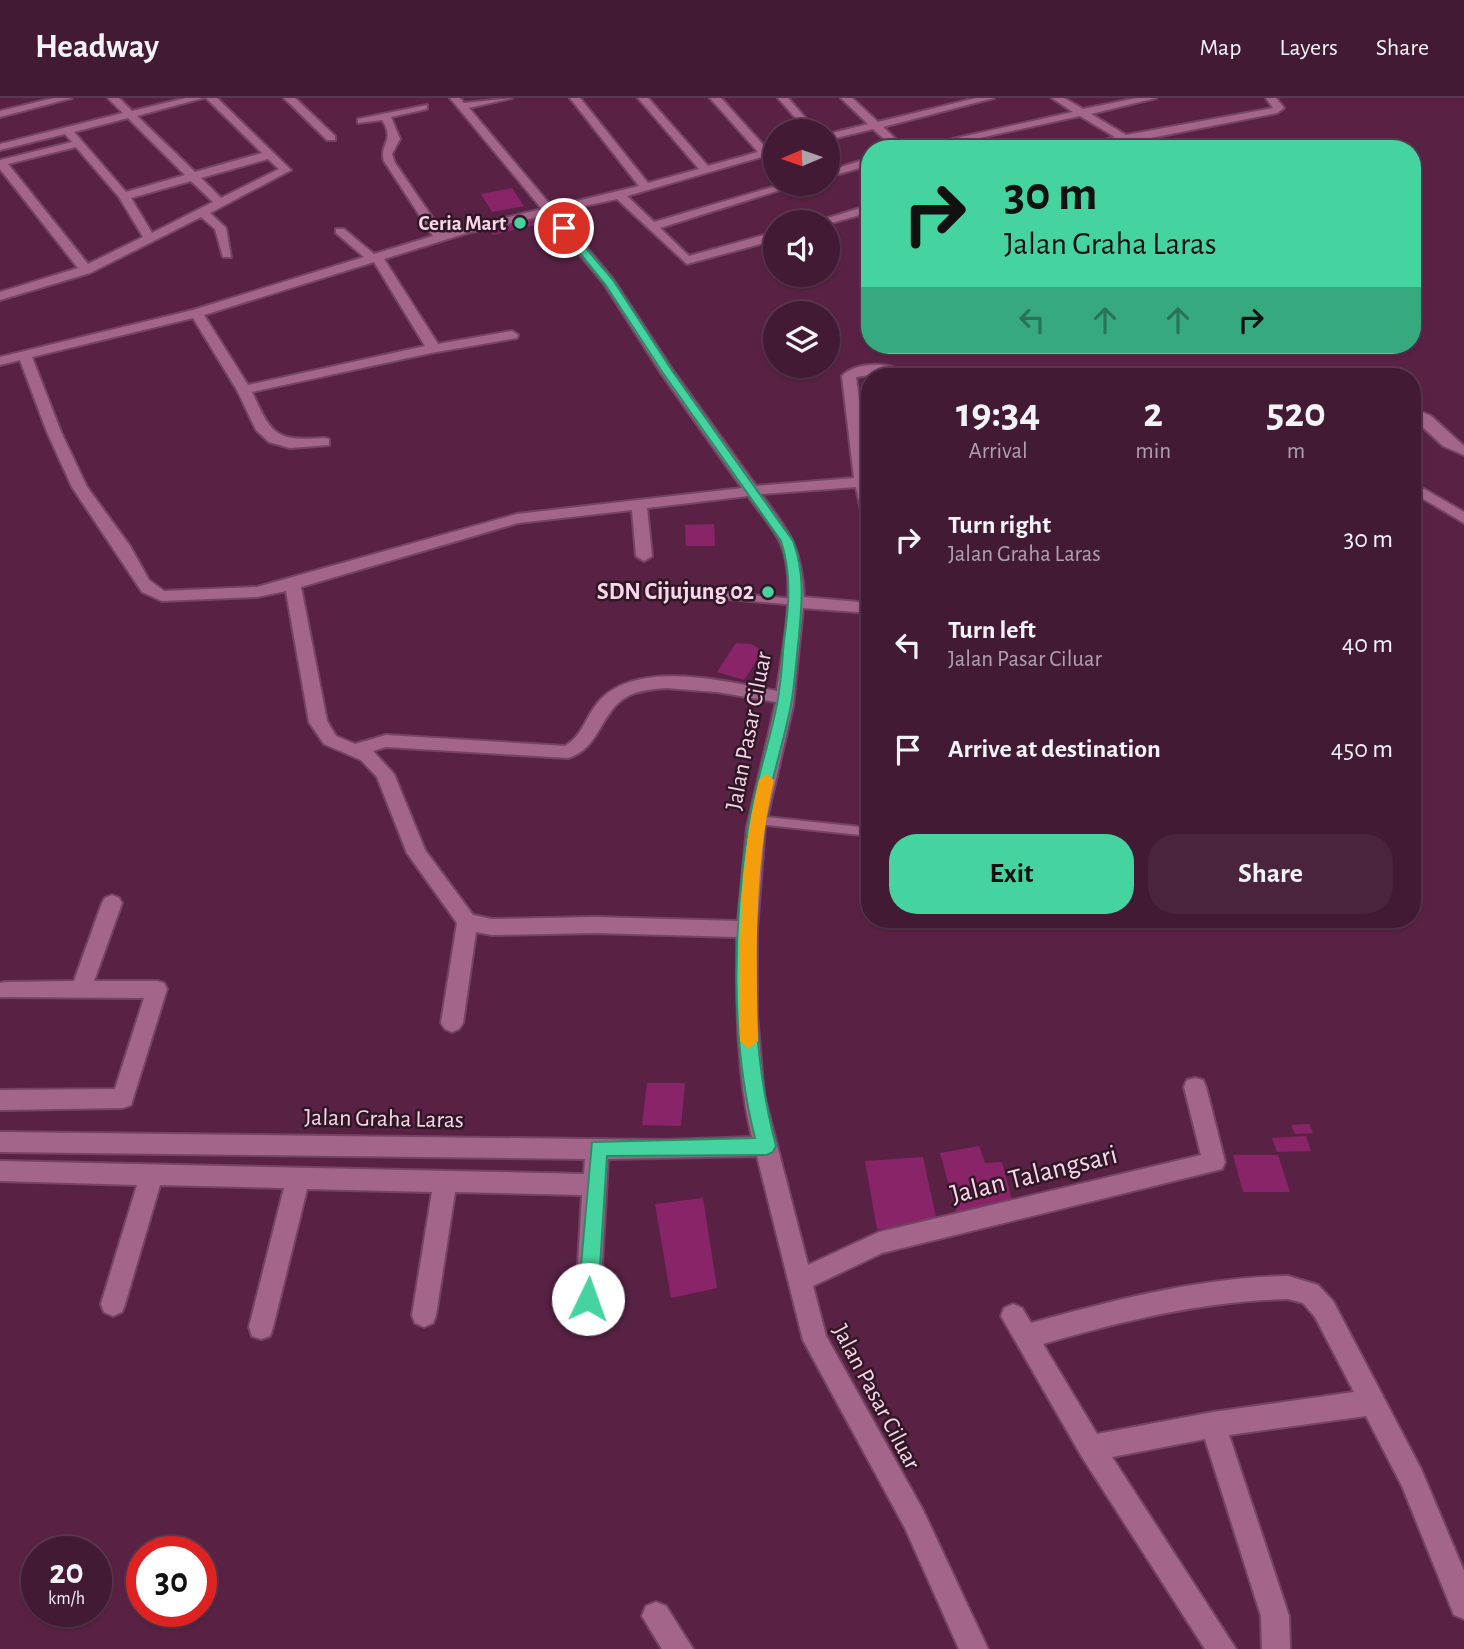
<!DOCTYPE html>
<html lang="en">
<head>
<meta charset="utf-8">
<style>
	body { margin:0; font-family:"Alegreya Sans",sans-serif; background:#4a233c; color:#f1f3f6; height:100vh; display:flex; flex-direction:column; font-size:26px; white-space:nowrap }
	* { box-sizing:border-box; margin:0 }
	p { font-size:23px; color:#afa1ac }
	.icon { flex:none; width:38px; height:38px; fill:none; stroke:currentColor; stroke-width:2; stroke-linecap:round; stroke-linejoin:round }
	.map { position:relative; flex:1; overflow:hidden }
	.side { position:absolute; left:861px; top:270px; width:560px; height:560px; display:flex; flex-direction:column; background:#431a34; border-radius:28px; box-shadow:0 2px 5px #0004,0 0 0 2px #5b384f }
	.side>* { flex:none }
	.banner { position:absolute; left:861px; top:42px; width:560px; height:214px; border-radius:28px; box-shadow:0 2px 5px #0004,0 0 0 2px #5b384f; background:#45d49f; color:#111; overflow:hidden }
	.needle { width:46px; rotate:268deg }
	.tools { position:absolute; left:763px; top:21px; display:grid; gap:14px }
	.tools a { display:grid; place-items:center; width:77px; height:77px; border-radius:50%; background:#431a34; box-shadow:0 2px 5px #0004,0 0 0 2px #5b384f; font-size:35px }
	.speed { position:absolute; left:21px; top:1438px; display:flex; gap:14px; font-size:35px; font-weight:700; text-align:center }
	.speed>* { display:grid; place-content:center; width:91px; height:91px; border-radius:50%; background:#431a34; box-shadow:0 2px 5px #0004,0 0 0 2px #5b384f; line-height:1 }
	.speed small { font-size:18px; font-weight:400 }
	.speed .limit { border:10px solid #d22; background:#fff; color:#111 }
	.pin { position:absolute; display:grid; place-items:center; width:60px; height:60px; color:#fff; margin:-30px; border:4px solid #fff; border-radius:50%; box-shadow:0 2px 7px #0007 }
	.me { position:absolute; width:77px; margin:-38px; rotate:3deg; stroke-linejoin:round; filter:drop-shadow(0 0 5px #0008) }
	.turn { display:flex; align-items:center; gap:24px; height:147px; padding:0 28px; font-size:32px }
	.turn .icon { width:91px; height:91px; stroke-width:2.5 }
	.turn b { display:block; font-size:49px; line-height:60px }
	.lanes { display:flex; align-items:center; height:66px; padding:0 28px; background:#0003; justify-content:center; gap:35px; direction:ltr }
	.lanes .off { opacity:.35 }
	.eta { display:flex; justify-content:space-evenly; align-items:center; height:119px; text-align:center }
	.eta b { font-size:42px; font-weight:700; line-height:49px }
	.action { display:flex; gap:14px; margin-top:auto; padding:14px 28px }
	.action a { flex:1; height:80px; border-radius:28px; background:#45d49f; color:#111; font-size:28px; font-weight:700; line-height:80px; text-align:center }
	.action a+a { background:#4a233c; color:#f1f3f6 }
	ul { padding:0; list-style:none }
	li { display:flex; align-items:center; gap:21px; height:105px; padding:0 28px }
	li div { flex:1 }
	li b { display:block; font-size:26px }
	li em { font-style:normal }
	header { display:flex; align-items:center; gap:42px; box-sizing:border-box; height:98px; padding:0 35px; background:#431a34; border-bottom:2px solid #5b384f }
	header strong { font-size:33px }
	nav { display:flex; gap:38px; margin-inline-start:auto; font-size:24px }
	.map>svg:first-child { display:block }
</style>
</head>
<body>
<header>
<strong>Headway</strong>
<nav><a>Map</a><a>Layers</a><a>Share</a></nav>
</header>
<div class="map">
<svg width="1464" height="1551" viewBox="0 0 1464 1551">
	<rect width="100%" height="100%" fill="#592245"/>
	<g fill="#882467">
		<polygon points="512,90 524,108 492,114 481,96"/>
		<polygon points="547,114 554,123 493,137 486,127"/>
		<polygon points="714,426 715,448 686,448 685,427"/>
		<polygon points="736,545 751,546 763,553 744,582 717,574"/>
		<polygon points="647,985 685,985 681,1028 642,1027"/>
		<polygon points="1309,1026 1313,1035 1295,1036 1291,1027"/>
		<polygon points="1306,1038 1311,1053 1277,1054 1272,1040"/>
		<polygon points="979,1048 985,1065 1002,1064 1013,1106 957,1117 940,1055"/>
		<polygon points="1233,1057 1278,1057 1290,1094 1243,1094"/>
		<polygon points="923,1059 938,1128 877,1131 865,1063"/>
		<polygon points="703,1100 717,1190 671,1200 655,1106"/>
	</g>
	<g fill="none" stroke-linecap="round" stroke-linejoin="round">
		<g stroke="#754464" stroke-width="4">
			<g id="service">
				<polygon points="666,490 796,501 801,504 796,507 662,495 661,493"/>
				<polygon points="757,718 870,730 870,738 757,726 751,722"/>
			</g>
		</g>
		<g stroke="#754464" stroke-width="4">
			<g id="minor">
				<polygon points="54,0 72,0 0,19 0,13"/>
				<path d="M108,0H119L132,13L186,0H203L137,18L195,74L262,55L206,0H217L291,72L210,115L226,130L231,159H223L215,131L201,119L90,175L0,202V194L78,170L0,71V62L72,44L65,36L0,52V46L123,15ZM128,20L185,77L126,94L74,34ZM76,49L119,99L143,139L88,166L8,66ZM268,61L279,71L221,100L201,80ZM191,83L213,104L152,135L131,100Z"/>
				<polygon points="284,0 295,0 335,38 335,42 327,42"/>
				<path d="M450,0H460L464,5L512,0L469,10L552,109L639,88L570,0H580L648,85L699,71L638,0H648L708,68L758,54L710,0H721L767,51L775,49V55L627,98L654,124L783,86H799L660,130L689,158L775,134V142L687,166L617,101L557,114L613,181L674,274L756,388L854,380L842,278C857,263 893,263 908,278L875,276L856,279L870,386V421L862,417L856,389L761,396C791,437 801,448 804,499L870,505V515L803,510L793,608L765,729L757,831V917L764,997L808,1167L879,1134L1201,1057L1184,989L1187,982L1195,980L1203,982L1206,989L1225,1064L1222,1071L882,1155L813,1188L826,1238L923,1412L988,1551H959L905,1430L803,1242L757,1058L608,1061L600,1201L597,1209L588,1213L579,1209L576,1201L582,1097L455,1094L436,1217L433,1225L424,1229L415,1225L412,1217L432,1094L307,1091L273,1229L270,1238L261,1241L252,1238L249,1229L284,1090L160,1087L125,1206L122,1214L113,1218L104,1214L101,1206L137,1087L0,1083V1063L584,1076L585,1061L0,1054V1034L666,1042L752,1039C736,973 737,906 737,839L596,835L492,837L476,834L463,925L459,931L452,934L445,931L441,925L457,825L407,755L377,679L361,662L324,646L309,624L286,493L257,499L162,503L142,494L72,389L47,334L20,262L0,267V259L193,212L364,159L336,135V131H344L374,156L433,138L384,63C379,45 396,43 382,22L358,25V21L427,7V11L391,19L400,41L392,56L395,65L443,135L542,111ZM547,117L604,186L661,275L742,390L517,416L257,489L164,493L149,482L130,448L87,389L61,334L32,259L193,220L237,292L256,332L269,344L290,350L329,347V341L324,340C276,343 272,338 252,294L431,255L517,240L518,237L512,233L438,246L384,161L467,135ZM374,164L425,248L248,287L204,217ZM748,398C758,412 771,427 779,442C799,481 782,551 777,593C728,584 641,561 601,601C586,616 584,637 565,648L386,637L355,646L336,638L327,623L301,489L518,425L632,412L636,458L644,463L652,458L647,410ZM666,590L717,594L776,604L747,729L738,823L596,819L492,821L473,817L425,752L394,676L373,653L386,649L568,660C600,651 600,613 628,598C639,592 654,591 666,590Z"/>
				<polygon points="778,0 788,0 817,33 807,33"/>
				<polygon points="841,0 852,0 878,24 976,0 994,0 883,29 906,51 895,51 873,31 828,42 828,36 868,26"/>
				<polygon points="1052,0 1064,0 1083,11 1137,0 1156,0 1091,16 1126,37 1273,10 1266,0 1276,0 1284,10 1277,15 1095,51 1077,51 1115,39 1080,18 929,51 908,51 1073,14"/>
				<polygon points="870,60 870,67 828,79 828,73"/>
				<polygon points="870,107 870,114 828,126 815,124"/>
				<polygon points="1412,310 1431,318 1464,348 1464,357 1443,348 1412,319"/>
				<polygon points="1412,384 1464,414 1464,425 1412,394"/>
				<polygon points="112,797 119,800 122,805 94,883 157,883 164,885 167,891 131,1007 123,1010 0,1012 0,992 115,991 144,900 0,899 0,885 5,884 74,883 102,805 105,800"/>
				<path d="M1288,1178L1318,1187L1333,1203L1421,1371L1464,1473V1521L1454,1517L1402,1388L1366,1318L1229,1337L1289,1518L1290,1551H1262L1261,1518L1205,1341L1112,1359L1236,1551H1205L1082,1359L1001,1218L1004,1210L1013,1206L1022,1210L1031,1225C1114,1202 1201,1179 1288,1178ZM1288,1201L1303,1205L1315,1219L1354,1294L1213,1314L1097,1336L1043,1246C1122,1223 1205,1203 1288,1201Z"/>
				<polygon points="656,1504 666,1508 693,1551 662,1551 642,1518 646,1508"/>
			</g>
		</g>
		<use href="#service" fill="#a3668a" fill-rule="evenodd"/>
		<use href="#minor" fill="#a3668a" fill-rule="evenodd"/>
	</g>
	<path fill="#45d49f" stroke="#2d8a67" stroke-width="2" d="M561,128H567L613,182L673,274L793,443C805,475 802,505 799,538C796,562 795,588 790,612C782,651 768,691 763,731C751,836 749,946 776,1048L773,1054L767,1057L607,1058L598,1201L595,1208L588,1210L581,1208L578,1201L592,1044L755,1040C730,942 733,830 748,730C754,690 768,650 776,611C781,589 782,565 784,543C789,508 792,476 781,443L663,275L605,186L561,132Z"/>
	<path fill="#f59e0b" d="M767,676L774,682C754,768 756,855 758,943L749,951L740,943C739,855 738,768 759,682Z"/>
	<g fill="#45d49f" stroke="#301726" stroke-width="2.5">
		<circle cx="520" cy="125" r="7"/>
		<circle cx="768" cy="494" r="7"/>
	</g>
	<g text-anchor="middle" dominant-baseline="central" stroke-width="5" stroke-linejoin="round" paint-order="stroke">
		<g font-size="21" font-weight="bold" fill="#f9d6e9" stroke="#301726" text-anchor="end">
			<text x="506" y="125">Ceria Mart</text>
		</g>
		<g font-size="24" font-weight="bold" fill="#f9d6e9" stroke="#301726" text-anchor="end">
			<text x="754" y="494">SDN Cijujung 02</text>
		</g>
		<g font-size="24" fill="#f9d6e9" stroke="#301726">
			<text transform="translate(749 633) rotate(-79)">Jalan Pasar Ciluar</text>
			<text transform="translate(384 1021) rotate(1)">Jalan Graha Laras</text>
			<text transform="translate(876 1299) rotate(62)">Jalan Pasar Ciluar</text>
		</g>
		<g font-size="28" fill="#f9d6e9" stroke="#301726">
			<text transform="translate(1034 1077) rotate(-14)">Jalan Talangsari</text>
		</g>
	</g>
</svg>
<div class="tools">
<a><svg class="needle" viewBox="-14 -14 28 28"><path d="M0-13l5 13h-10z" fill="#e53935"/><path d="M0 13l5-13h-10z" fill="#afa1ac"/></svg></a>
<a><svg class="icon" aria-label="sound" viewBox="0 0 24 24"><path d="M4 9h4l5-4v14l-5-4H4zM17 9q2 3 0 6"/></svg></a>
<a><svg class="icon" aria-label="layers" viewBox="0 0 24 24"><path d="M12 4l9 5-9 5-9-5zM3 14l9 5 9-5"/></svg></a>
</div>
<div class="speed"><div>20<small>km/h</small></div><div class="limit">30</div></div>
<div class="pin" style="left:564px;top:130px;background:#d93025"><svg class="icon" aria-label="arrive" viewBox="0 0 24 24"><path d="M6 21V4h12l-3 4 3 4H6"/></svg></div>
<svg class="me" style="left:588px;top:1201px" viewBox="-20 -20 40 40"><circle r="19" fill="#fff"/><path d="M0-13L10 11 0 6-10 11z" fill="#45d49f"/></svg>
<div class="banner">
<div class="turn"><svg class="icon" aria-label="right" viewBox="0 0 24 24"><path d="M7 20v-9h11M14 6l5 5-5 5"/></svg><div><b>30 m</b>Jalan Graha Laras</div></div>
<div class="lanes"><svg class="icon off" aria-label="left" viewBox="0 0 24 24"><path d="M17 20v-9H6M10 6l-5 5 5 5"/></svg><svg class="icon off" aria-label="ahead" viewBox="0 0 24 24"><path d="M12 20V5M6 11l6-6 6 6"/></svg><svg class="icon off" aria-label="ahead" viewBox="0 0 24 24"><path d="M12 20V5M6 11l6-6 6 6"/></svg><svg class="icon" aria-label="right" viewBox="0 0 24 24"><path d="M7 20v-9h11M14 6l5 5-5 5"/></svg></div>
</div>
<section class="side">
<div class="eta">
<div><b>19:34</b><p>Arrival</p></div>
<div><b>2</b><p>min</p></div>
<div><b>520</b><p>m</p></div>
</div>
<ul>
<li><svg class="icon" aria-label="right" viewBox="0 0 24 24"><path d="M7 20v-9h11M14 6l5 5-5 5"/></svg><div><b>Turn right</b><p>Jalan Graha Laras</p></div><em>30 m</em></li>
<li><svg class="icon" aria-label="left" viewBox="0 0 24 24"><path d="M17 20v-9H6M10 6l-5 5 5 5"/></svg><div><b>Turn left</b><p>Jalan Pasar Ciluar</p></div><em>40 m</em></li>
<li><svg class="icon" aria-label="arrive" viewBox="0 0 24 24"><path d="M6 21V4h12l-3 4 3 4H6"/></svg><div><b>Arrive at destination</b></div><em>450 m</em></li>
</ul>
<div class="action"><a>Exit</a><a>Share</a></div>
</section>
</div>
</body>
</html>
